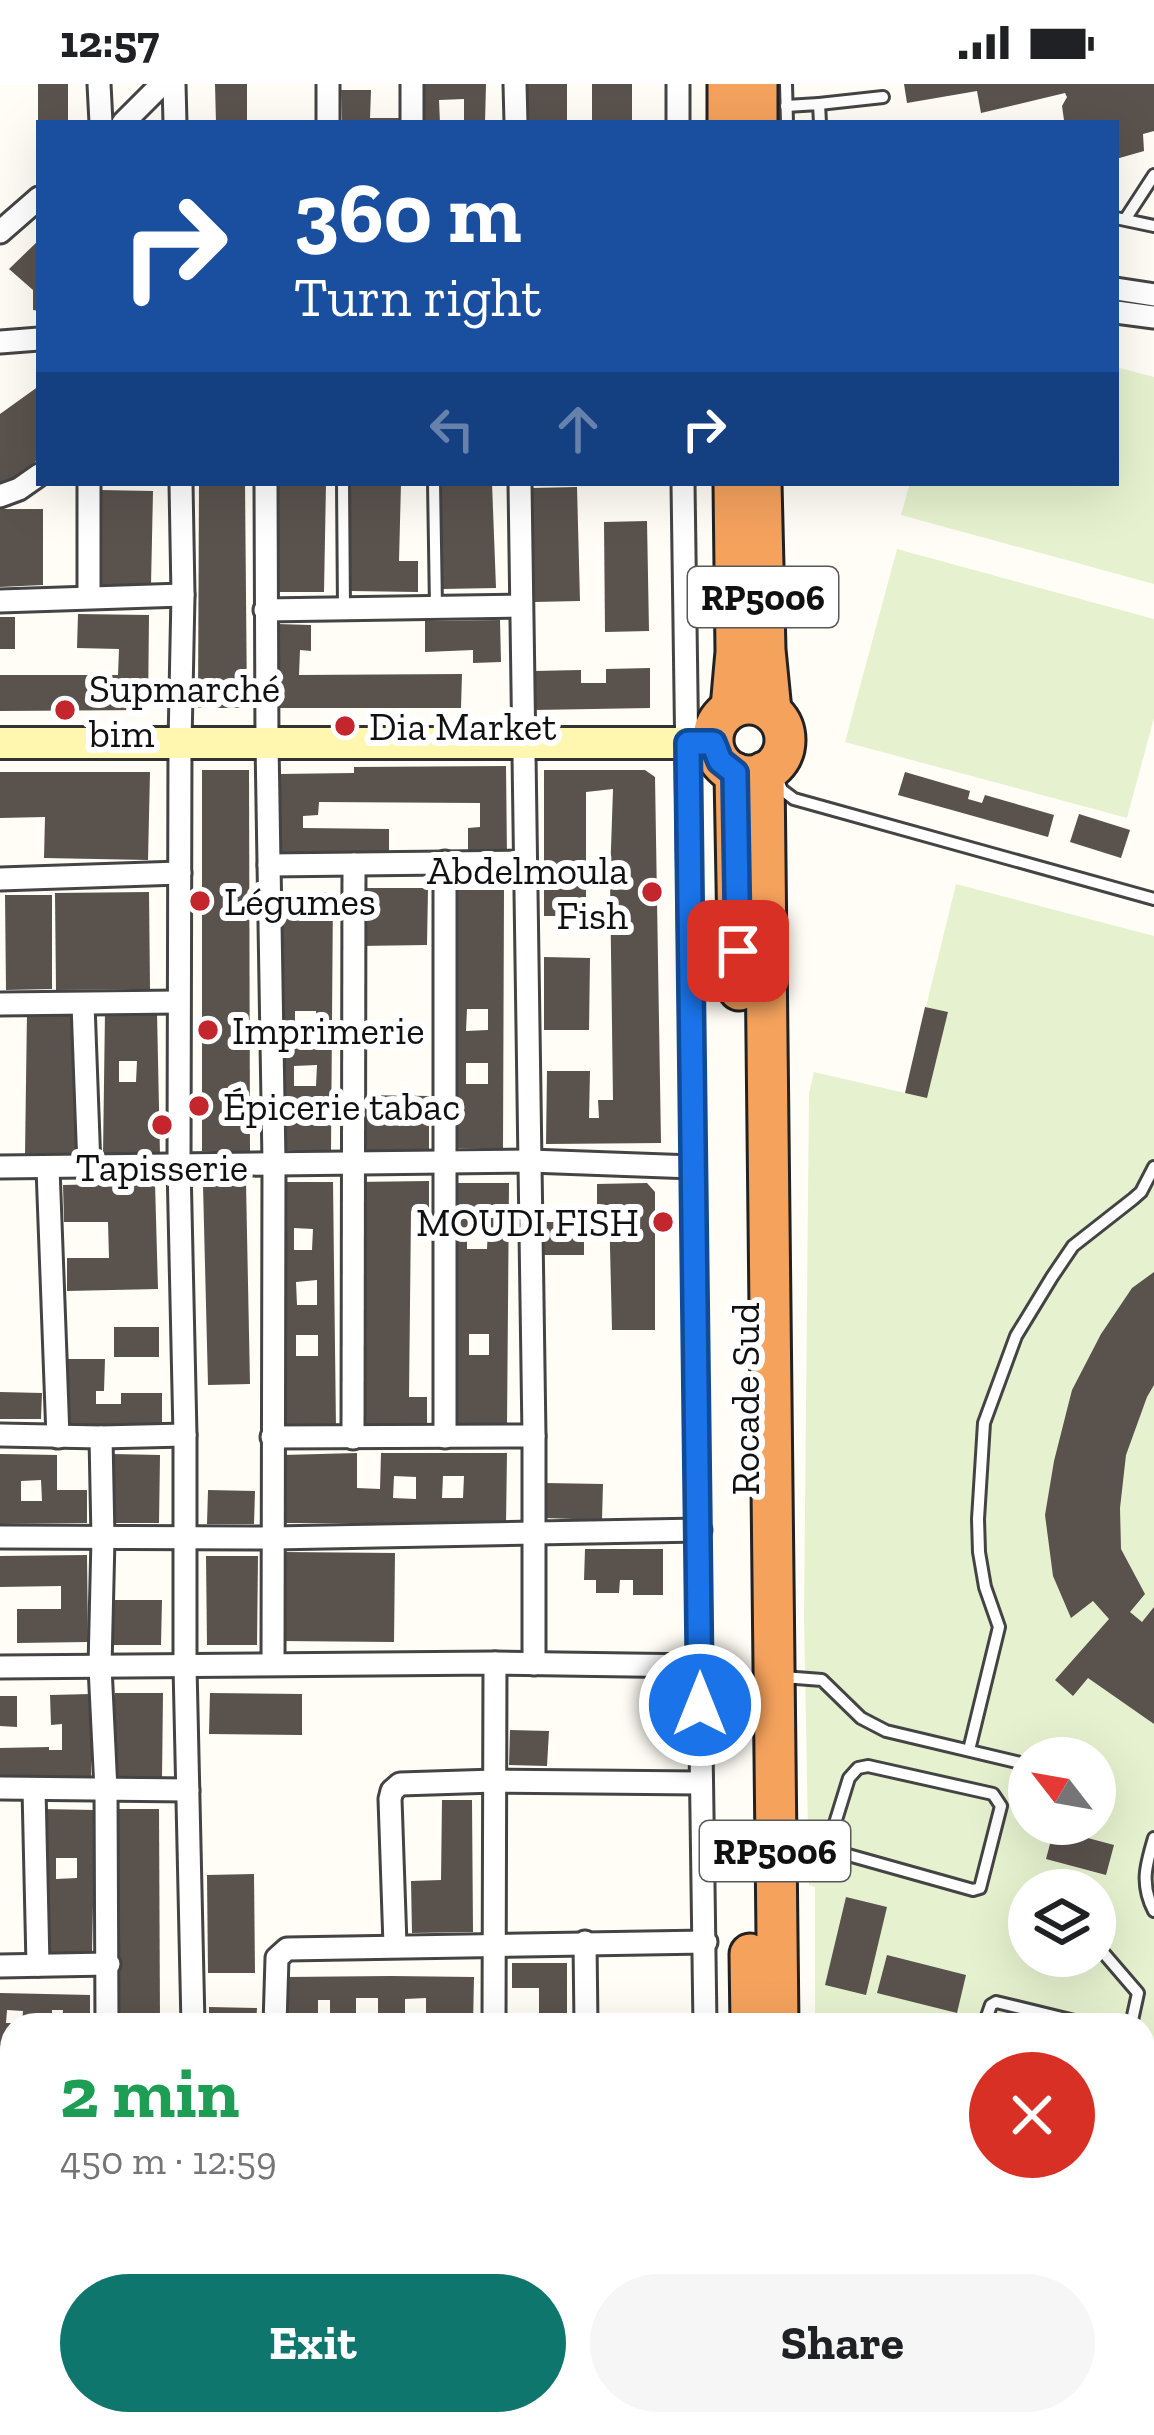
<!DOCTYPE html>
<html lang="en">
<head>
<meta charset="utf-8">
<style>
	body { margin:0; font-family:"Zilla Slab",serif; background:#f6f6f6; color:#202124; height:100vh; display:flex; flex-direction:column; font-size:45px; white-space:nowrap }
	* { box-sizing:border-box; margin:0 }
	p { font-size:39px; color:#757577 }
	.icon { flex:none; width:66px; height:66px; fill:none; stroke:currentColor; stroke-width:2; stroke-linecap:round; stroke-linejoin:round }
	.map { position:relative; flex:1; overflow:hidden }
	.panel { position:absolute; left:0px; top:1929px; width:1155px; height:423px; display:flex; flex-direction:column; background:#fff; border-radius:36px 36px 0 0; box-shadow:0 12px 48px #0002 }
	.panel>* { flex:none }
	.top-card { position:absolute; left:36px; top:36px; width:1083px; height:366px; border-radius:0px; box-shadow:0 12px 48px #0002; background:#1a4fa0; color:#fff; overflow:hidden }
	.needle { width:78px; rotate:301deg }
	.fabs { position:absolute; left:1008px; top:1653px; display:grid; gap:24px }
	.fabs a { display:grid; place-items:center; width:108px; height:108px; border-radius:50%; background:#fff; box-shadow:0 12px 48px #0002; font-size:60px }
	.pin { position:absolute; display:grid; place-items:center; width:102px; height:102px; color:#fff; margin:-51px; border-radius:24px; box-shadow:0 6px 18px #0006 }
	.me { position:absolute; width:132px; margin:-66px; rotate:0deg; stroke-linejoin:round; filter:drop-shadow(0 0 9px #0008) }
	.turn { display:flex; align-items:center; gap:42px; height:252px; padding:0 60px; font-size:54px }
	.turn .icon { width:156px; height:156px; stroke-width:2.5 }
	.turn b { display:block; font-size:84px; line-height:102px }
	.lanes { display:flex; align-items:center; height:114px; padding:0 60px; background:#0003; justify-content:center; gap:60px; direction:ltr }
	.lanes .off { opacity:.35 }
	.round { display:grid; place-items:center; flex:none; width:126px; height:126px; border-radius:63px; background:#f6f6f6 }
	.head { display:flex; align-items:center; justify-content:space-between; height:204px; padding:0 60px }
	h1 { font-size:72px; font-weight:700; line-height:90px; color:#1e9e55 }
	.action { display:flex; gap:24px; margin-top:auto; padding:24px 60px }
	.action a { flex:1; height:138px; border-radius:72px; background:#0f766e; color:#fff; font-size:48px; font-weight:700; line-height:138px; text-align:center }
	.action a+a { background:#f6f6f6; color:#202124 }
	.status { display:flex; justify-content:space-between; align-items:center; height:84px; padding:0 60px; background:#fff; direction:ltr }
	.status svg { height:33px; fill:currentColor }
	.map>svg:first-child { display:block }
</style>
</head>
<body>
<div class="status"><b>12:57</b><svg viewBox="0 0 49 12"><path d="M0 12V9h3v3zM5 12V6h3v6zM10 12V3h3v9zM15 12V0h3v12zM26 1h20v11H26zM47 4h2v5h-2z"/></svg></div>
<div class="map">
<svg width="1154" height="2351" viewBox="0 0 1154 2351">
	<rect width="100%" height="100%" fill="#fffdf5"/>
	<g fill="#e6f2cf" fill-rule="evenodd">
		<polygon points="1116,283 1154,293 1154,500 901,431 910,399 1116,399"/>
		<polygon points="897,465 1154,535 1154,634 1127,734 845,658"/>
		<path d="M956,800L1154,852V2351H820V2340H1143V1941H815V1803L809,1801L804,1533L809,1009L814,988L905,1009ZM1029,1674H1095V1740H1029ZM1029,1806H1095V1872H1029Z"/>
	</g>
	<g fill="#5a524d" fill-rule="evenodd">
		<rect x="38" y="0" width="30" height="39"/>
		<polygon points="215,0 247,0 247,39 216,39"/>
		<polygon points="425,0 486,0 485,39 464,39 464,15 439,16 440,39 424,39"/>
		<rect x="528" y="0" width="39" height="39"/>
		<rect x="592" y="0" width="40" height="39"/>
		<polygon points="904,0 1154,0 1154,47 1143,50 1144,67 1116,75 1116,39 1068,39 1064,36 1062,22 1067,13 1065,9 981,29 977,7 907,19"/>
		<polygon points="341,6 371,6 370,34 399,34 399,39 342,39"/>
		<polygon points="39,156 39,227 33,226 33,206 9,185"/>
		<polygon points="39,302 39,375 4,401 0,401 0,330"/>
		<polygon points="199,399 245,399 247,624 198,624"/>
		<polygon points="277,399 326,399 324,508 277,508"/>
		<polygon points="349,399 401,399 399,477 418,477 418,508 351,507"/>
		<polygon points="440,399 492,399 496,504 443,505"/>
		<polygon points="577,403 580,517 533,518 530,404"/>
		<polygon points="100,406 153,407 151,501 98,501"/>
		<polygon points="0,425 43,425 43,501 0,503"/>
		<polygon points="647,437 649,547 605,548 604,438"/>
		<polygon points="78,530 149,531 148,626 0,627 0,591 118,591 119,565 77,564"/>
		<rect x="0" y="533" width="15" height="32"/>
		<polygon points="500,536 501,578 473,579 473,566 425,568 425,537"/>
		<polygon points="277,540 311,541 311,567 300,566 299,591 462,590 461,624 275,624"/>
		<polygon points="650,584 650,624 534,626 534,587 581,586 581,599 606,599 606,585"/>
		<polygon points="506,682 507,774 468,775 468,744 480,743 480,719 319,718 318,731 303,732 303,744 389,745 389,776 280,776 279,690 354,689 354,683"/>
		<polygon points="202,686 249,686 250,1067 202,1067"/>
		<polygon points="544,686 645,686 655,693 661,1059 546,1060 547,987 590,987 589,1034 599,1034 598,1016 613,1016 610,794 613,705 586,708 586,832 544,832"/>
		<polygon points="0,688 150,688 148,776 44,774 45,733 0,734"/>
		<polygon points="905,688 970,707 968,715 982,719 985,711 1054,731 1048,753 898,711"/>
		<polygon points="1079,730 1130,746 1121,774 1070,758"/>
		<polygon points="359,804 428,804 427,861 359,862"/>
		<path d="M449,806H504L503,1065L448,1064ZM467,925H488V946L466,947ZM466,979H488V1000H466Z"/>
		<polygon points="149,808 150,905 56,906 55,809"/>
		<path d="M278,808H333L331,1067L277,1066ZM295,927H316L317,948H295ZM317,981L316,1002H294V982Z"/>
		<polygon points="5,811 52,811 52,905 6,906"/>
		<polygon points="544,873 590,874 589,946 544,946"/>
		<polygon points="925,923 948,928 927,1014 905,1009"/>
		<polygon points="27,928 79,929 82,1071 25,1072"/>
		<path d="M105,928H157L160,1071L103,1072ZM119,977H137L136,998H119Z"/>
		<polygon points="360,1011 429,1012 429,1068 360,1070"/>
		<polygon points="429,1097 429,1128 411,1127 409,1313 427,1313 427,1346 360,1346 356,1098"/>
		<path d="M276,1098H333L336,1345L279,1346ZM294,1144L313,1145L312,1166H294ZM317,1196V1221H297L296,1198ZM296,1251H318V1272H296Z"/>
		<polygon points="155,1099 158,1205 67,1207 67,1174 109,1174 108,1138 64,1138 63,1101"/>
		<polygon points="246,1099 250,1300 208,1301 203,1101"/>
		<path d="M450,1099H509L507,1343H451ZM467,1144H488L487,1165H467ZM469,1250H489V1271H469Z"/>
		<polygon points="647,1099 655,1108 655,1246 612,1246 609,1121 597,1121 597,1100"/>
		<rect x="544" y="1138" width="40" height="33"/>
		<polygon points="1154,1188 1154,1301 1147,1313 1126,1371 1120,1424 1121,1465 1145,1510 1130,1528 1142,1538 1154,1523 1154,1640 1088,1594 1073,1612 1055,1596 1109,1535 1093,1517 1071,1534 1053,1492 1045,1431 1054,1377 1072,1306 1101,1250 1132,1204"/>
		<rect x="114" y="1243" width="45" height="30"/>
		<polygon points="66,1275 105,1275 104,1307 96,1307 96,1320 121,1320 121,1309 162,1309 162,1347 66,1348"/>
		<polygon points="0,1308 42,1309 41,1335 0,1335"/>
		<path d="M357,1369V1404L380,1405L381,1369H507L506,1440L283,1439V1371ZM394,1392L416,1393V1415L393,1414ZM443,1392H464L463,1414H442Z"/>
		<path d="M0,1370L57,1371V1406H87V1439L0,1440ZM41,1396L42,1417H21V1397Z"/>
		<polygon points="112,1370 160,1371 159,1439 110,1439"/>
		<polygon points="545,1399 603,1400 602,1436 544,1434"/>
		<polygon points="208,1406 255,1407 254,1440 207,1440"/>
		<polygon points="585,1465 663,1465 663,1511 633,1511 633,1496 620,1496 619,1509 596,1509 596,1496 584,1496"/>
		<polygon points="283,1468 395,1469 394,1558 281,1557"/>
		<polygon points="87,1471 88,1558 17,1559 17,1525 61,1525 61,1502 0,1503 0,1472"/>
		<polygon points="206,1472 258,1472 257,1561 207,1561"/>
		<polygon points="112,1516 162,1516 161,1561 112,1561"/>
		<polygon points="115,1609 163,1609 162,1695 114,1695"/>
		<polygon points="210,1609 302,1610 302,1651 209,1650"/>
		<polygon points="91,1610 91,1697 0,1695 0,1664 49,1663 49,1666 62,1666 62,1640 51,1641 50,1611"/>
		<polygon points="0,1612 17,1612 17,1643 0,1642"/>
		<polygon points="510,1646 549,1647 547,1682 509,1681"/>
		<polygon points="442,1716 472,1716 473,1848 412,1849 411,1797 441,1796"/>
		<path d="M41,1725L95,1726L92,1869H40ZM56,1774H77V1794L56,1795Z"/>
		<polygon points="112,1725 159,1725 160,1941 113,1941"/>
		<polygon points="1054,1745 1114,1761 1106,1791 1046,1775"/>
		<polygon points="254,1790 255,1889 208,1889 207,1791"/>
		<polygon points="846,1813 887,1823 866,1911 825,1901"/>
		<polygon points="887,1871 966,1891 957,1929 877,1909"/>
		<polygon points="512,1879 567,1879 567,1941 539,1941 539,1904 512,1904"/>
		<path d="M391,1892L474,1893L473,1941H330V1916H318V1941H286V1893ZM356,1914H378V1936H356ZM426,1914V1936L405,1937V1915Z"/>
		<polygon points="0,1909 90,1911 90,1941 62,1941 63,1926 52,1926 52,1941 22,1941 23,1927 7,1926 6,1939 12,1939 12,1962 0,1962"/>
		<polygon points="209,1923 257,1924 256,1941 209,1941"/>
		<rect x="0" y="2001" width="12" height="62"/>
		<rect x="0" y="2181" width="12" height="62"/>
	</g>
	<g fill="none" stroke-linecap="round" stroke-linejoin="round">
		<g stroke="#444" stroke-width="16">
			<g id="lane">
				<polyline points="786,0 787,39"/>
				<polyline points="819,20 883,13"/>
				<polyline points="786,22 819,20 820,39"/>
				<polyline points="1116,134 1154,142"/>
				<polyline points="1126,134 1154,91"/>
				<polyline points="343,399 344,525"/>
				<polyline points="434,399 436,523"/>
				<polyline points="778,696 782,706 794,715 1154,815"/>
				<polyline points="783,1593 822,1596 861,1634 886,1647 1029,1681"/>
				<polyline points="969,1666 999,1543 985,1503 979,1468 978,1435 984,1339 1016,1252 1052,1193 1073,1162 1133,1115 1141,1108 1154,1083"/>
				<polyline points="784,1753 973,1806 980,1804 1001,1722 993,1710 868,1682 858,1684 849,1694 827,1765"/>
				<path d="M1154,1754C1146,1781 1140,1800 1154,1827"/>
				<polyline points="1095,1859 1138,1909 1131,1941"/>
				<polyline points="984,1941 991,1921 996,1918 1091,1941"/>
				<polyline points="1143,2117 1154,2087"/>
				<polyline points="1143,2260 1154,2216"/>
				<polyline points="928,2340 972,2351"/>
				<polyline points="1126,2340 1133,2351"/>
				<polyline points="1035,2351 1038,2340"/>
			</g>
		</g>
		<g stroke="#444" stroke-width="27">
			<g id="street">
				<polyline points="99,0 101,39"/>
				<polyline points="174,0 175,39"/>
				<polyline points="328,0 328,39"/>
				<polyline points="515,0 516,39"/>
				<polyline points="678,0 678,39"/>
				<polyline points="123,39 162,0"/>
				<polyline points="412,39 412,0"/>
				<polyline points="0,148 39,114"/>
				<polyline points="1116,205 1154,211"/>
				<polyline points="1116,228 1154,233"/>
				<polyline points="0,258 39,255"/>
				<polyline points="181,399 183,511 180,659 179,1081 185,1351 185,1582 193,1941"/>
				<polyline points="266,399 267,659 274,1078 273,1580"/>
				<polyline points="520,399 534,1352 534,1580"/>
				<polyline points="683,399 705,1941"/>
				<polyline points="0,412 19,405 39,391"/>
				<polyline points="89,513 89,399"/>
				<polyline points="0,517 183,511"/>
				<polyline points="265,526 521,522"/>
				<polyline points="445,778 445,1353"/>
				<polyline points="269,781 525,778"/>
				<polyline points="0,795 180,789"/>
				<polyline points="0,920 178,918"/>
				<polyline points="83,920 89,1083"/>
				<polyline points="0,1083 530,1077 693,1083"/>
				<polyline points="48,1084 58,1353"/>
				<polyline points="0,1351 101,1353 185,1351"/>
				<polyline points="101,1353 103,1454 100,1583 106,1706 107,1941"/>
				<polyline points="272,1353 534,1352"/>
				<polyline points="353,1354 354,780"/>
				<polyline points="0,1453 273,1454 700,1446"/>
				<polyline points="0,1583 495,1579 700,1582"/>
				<polyline points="0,1704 188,1706"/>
				<polyline points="34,1705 38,1881"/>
				<polyline points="585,1858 586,1941"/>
				<polyline points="395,1861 390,1715 392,1707 400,1700 495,1697 701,1699"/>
				<polyline points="0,1882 109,1880"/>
				<polyline points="275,1941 277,1874 287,1865 706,1858"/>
				<polyline points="494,1941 495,1579"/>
				<polyline points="0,1977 12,1976"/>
				<polyline points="0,2074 12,2074"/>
				<polyline points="0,2156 12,2157"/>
				<polyline points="0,2257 12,2257"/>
				<polyline points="405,2340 405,2351"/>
				<polyline points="0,2348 295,2340"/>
			</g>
		</g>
		<g stroke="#333" stroke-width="36">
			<polyline id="secondary" points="0,659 713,659"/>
		</g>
		<g stroke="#222" stroke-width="45">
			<g id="highway">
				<polyline points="728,0 728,39"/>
				<polyline points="757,0 757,39"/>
				<polyline points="761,399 765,566 771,627"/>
				<circle cx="749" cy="656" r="36"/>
				<polyline points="731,624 736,568 734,399"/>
				<polyline points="764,688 778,1941"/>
				<polyline points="735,689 739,906"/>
				<polyline points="750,1870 751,1941"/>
				<polyline points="783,2340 793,2351"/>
				<polyline points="701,2342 704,2340"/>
				<polyline points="749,2351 749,2340"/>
			</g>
		</g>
		<use href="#lane" stroke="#fff" stroke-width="10"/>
		<use href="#street" stroke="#fff" stroke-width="21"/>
		<use href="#secondary" stroke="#fff6b0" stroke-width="30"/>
		<use href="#highway" stroke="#f5a25d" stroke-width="39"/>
	</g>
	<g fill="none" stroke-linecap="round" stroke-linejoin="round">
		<g stroke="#114b97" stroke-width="30">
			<polyline id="route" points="700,1621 688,659 713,659 720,677 735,689 738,867"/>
		</g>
		<use href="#route" stroke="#1a73e8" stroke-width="21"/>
	</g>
	<g fill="#c4262e" stroke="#fff" stroke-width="4.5">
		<circle cx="65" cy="626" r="12"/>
		<circle cx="345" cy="642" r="12"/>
		<circle cx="652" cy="808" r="12"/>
		<circle cx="200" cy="817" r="12"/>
		<circle cx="208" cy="946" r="12"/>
		<circle cx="199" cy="1022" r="12"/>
		<circle cx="162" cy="1041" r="12"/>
		<circle cx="663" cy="1138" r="12"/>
	</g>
	<g text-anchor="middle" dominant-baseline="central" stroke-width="12" stroke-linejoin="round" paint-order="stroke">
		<g fill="#fff" stroke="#585858" stroke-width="3">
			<rect x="688" y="483" width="150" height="60" rx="9"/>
			<rect x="700" y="1737" width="150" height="60" rx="9"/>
		</g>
		<g font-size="36" font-weight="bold" fill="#111">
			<text x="763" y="513">RP5006</text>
			<text x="775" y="1767">RP5006</text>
		</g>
		<g font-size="39" fill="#111" stroke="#fff" text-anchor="start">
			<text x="89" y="604">Supmarché<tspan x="89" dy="45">bim</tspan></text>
			<text x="369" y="642">Dia Market</text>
			<text x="628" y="786" text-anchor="end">Abdelmoula<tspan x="628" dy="45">Fish</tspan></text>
			<text x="224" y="817">Légumes</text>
			<text x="232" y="946">Imprimerie</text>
			<text x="223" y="1022">Épicerie tabac</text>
			<text x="162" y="1083" text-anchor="middle">Tapisserie</text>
			<text x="639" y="1138" text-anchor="end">MOUDI FISH</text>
		</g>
		<g font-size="39" fill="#111" stroke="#fff">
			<text transform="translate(745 1315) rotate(-90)">Rocade Sud</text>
		</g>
	</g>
</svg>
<div class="fabs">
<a><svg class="needle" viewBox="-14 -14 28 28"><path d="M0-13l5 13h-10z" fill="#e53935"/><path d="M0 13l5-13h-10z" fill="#757577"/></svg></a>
<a><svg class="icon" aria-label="layers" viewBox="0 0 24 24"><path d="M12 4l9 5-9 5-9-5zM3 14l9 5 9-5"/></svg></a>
</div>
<div class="pin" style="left:738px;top:867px;background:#d93025"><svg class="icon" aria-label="arrive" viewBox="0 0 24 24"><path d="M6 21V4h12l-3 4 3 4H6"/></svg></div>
<svg class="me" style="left:700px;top:1621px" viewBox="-20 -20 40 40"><circle r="17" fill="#1a73e8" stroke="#fff" stroke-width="3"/><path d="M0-11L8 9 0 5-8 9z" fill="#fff"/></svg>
<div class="top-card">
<div class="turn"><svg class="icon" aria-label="right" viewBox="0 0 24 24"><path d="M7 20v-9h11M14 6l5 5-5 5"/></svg><div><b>360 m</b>Turn right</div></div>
<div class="lanes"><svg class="icon off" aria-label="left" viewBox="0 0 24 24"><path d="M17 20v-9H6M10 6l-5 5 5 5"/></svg><svg class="icon off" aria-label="ahead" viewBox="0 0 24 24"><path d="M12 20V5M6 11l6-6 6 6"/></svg><svg class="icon" aria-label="right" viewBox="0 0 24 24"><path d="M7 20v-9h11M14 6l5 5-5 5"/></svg></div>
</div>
<section class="panel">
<div class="head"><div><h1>2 min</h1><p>450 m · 12:59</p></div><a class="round" style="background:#d93025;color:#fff"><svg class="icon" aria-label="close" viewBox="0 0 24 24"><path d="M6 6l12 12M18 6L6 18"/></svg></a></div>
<div class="action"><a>Exit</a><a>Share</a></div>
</section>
</div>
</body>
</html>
